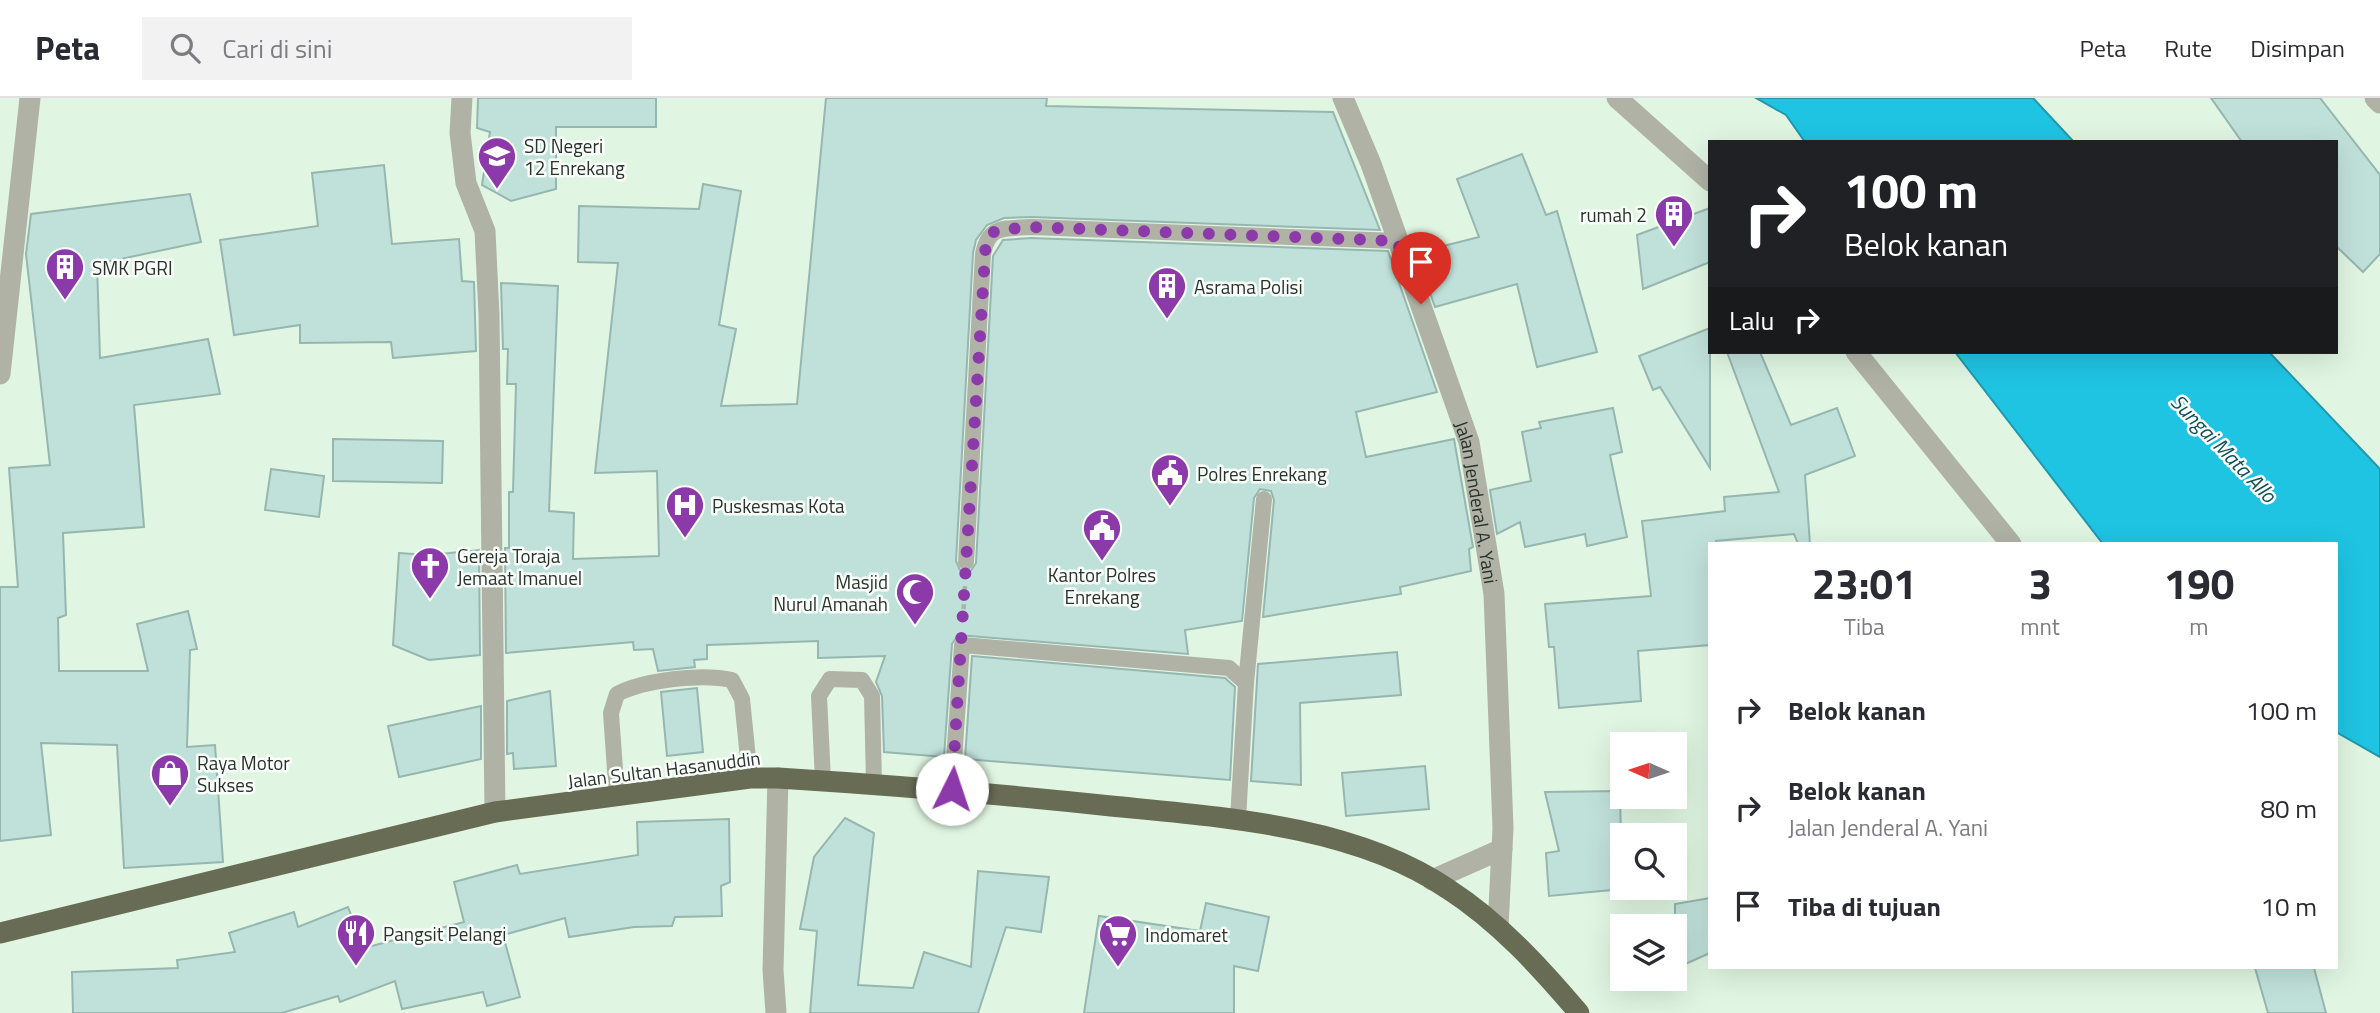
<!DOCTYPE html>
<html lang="id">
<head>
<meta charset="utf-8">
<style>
	body { margin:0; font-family:"Titillium Web",sans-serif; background:#f2f2f3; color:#2b2b33; height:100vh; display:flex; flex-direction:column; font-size:26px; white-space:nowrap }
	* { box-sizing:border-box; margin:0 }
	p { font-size:23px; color:#7c7c81 }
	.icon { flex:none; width:38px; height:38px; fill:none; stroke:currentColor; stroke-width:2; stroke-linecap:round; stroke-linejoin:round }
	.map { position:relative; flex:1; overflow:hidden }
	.drawer { position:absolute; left:1708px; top:444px; width:630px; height:427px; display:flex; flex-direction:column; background:#fff; border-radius:0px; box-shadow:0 7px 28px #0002 }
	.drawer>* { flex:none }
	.banner { position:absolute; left:1708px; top:42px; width:630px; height:214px; border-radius:0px; box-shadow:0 7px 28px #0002; background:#202124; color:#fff; overflow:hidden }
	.needle { width:46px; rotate:273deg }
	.tools { position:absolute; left:1610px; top:634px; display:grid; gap:14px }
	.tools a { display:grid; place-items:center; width:77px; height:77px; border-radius:0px; background:#fff; box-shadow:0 7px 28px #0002; font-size:35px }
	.pin { position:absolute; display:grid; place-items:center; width:60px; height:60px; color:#fff; margin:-72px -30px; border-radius:50% 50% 50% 0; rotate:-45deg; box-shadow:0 0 7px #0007 }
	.pin .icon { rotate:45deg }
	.me { position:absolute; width:77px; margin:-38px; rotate:4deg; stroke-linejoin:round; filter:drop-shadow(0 0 5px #0008) }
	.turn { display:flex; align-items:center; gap:24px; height:147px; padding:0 21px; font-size:32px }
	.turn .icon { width:91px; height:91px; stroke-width:2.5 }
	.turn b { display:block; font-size:49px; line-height:60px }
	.then { display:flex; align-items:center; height:66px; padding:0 21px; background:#0003; gap:14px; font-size:26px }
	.eta { display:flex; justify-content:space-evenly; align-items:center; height:119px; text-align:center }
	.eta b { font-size:42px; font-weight:700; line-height:49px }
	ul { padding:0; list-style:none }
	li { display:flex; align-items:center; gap:21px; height:98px; padding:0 21px }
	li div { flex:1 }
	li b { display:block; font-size:26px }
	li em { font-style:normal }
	header { display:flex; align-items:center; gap:42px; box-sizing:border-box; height:98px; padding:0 35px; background:#fff; border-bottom:2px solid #e1e1e2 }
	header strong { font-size:33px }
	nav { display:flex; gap:38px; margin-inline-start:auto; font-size:24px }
	.search { width:490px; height:63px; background:#f2f2f3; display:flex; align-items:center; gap:18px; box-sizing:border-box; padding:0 24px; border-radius:0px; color:#7c7c81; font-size:26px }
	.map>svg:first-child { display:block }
</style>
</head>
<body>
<header>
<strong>Peta</strong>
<div class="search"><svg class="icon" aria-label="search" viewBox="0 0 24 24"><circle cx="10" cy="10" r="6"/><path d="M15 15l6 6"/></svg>Cari di sini</div>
<nav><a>Peta</a><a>Rute</a><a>Disimpan</a></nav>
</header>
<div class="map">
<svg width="2380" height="915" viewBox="0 0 2380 915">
	<rect width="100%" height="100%" fill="#e0f6e2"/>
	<g fill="#1fc4e3" stroke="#2298ac" stroke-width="2">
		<polygon points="1756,0 2033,0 2074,44 1805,44 1786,17"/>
		<polygon points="1955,254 2269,254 2380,371 2380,659 2336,634 2336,446 2103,446"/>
	</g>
	<g fill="#c0e1da" stroke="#96b6b0" stroke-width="2">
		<polygon points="478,0 656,0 656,29 556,29 556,91 511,103 482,87 490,34 477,30"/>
		<polygon points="826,0 1047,0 1046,8 1333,14 1380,132 1031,119 1004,120 987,127 976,142 973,155 956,463 960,472 970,474 976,465 993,158 1003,142 1031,140 1388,153 1437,294 1356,314 1366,359 1454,341 1473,449 1469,451 1471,473 1400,489 1401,496 1263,519 1274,402 1271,393 1260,391 1254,400 1242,523 1185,532 1188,556 958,537 952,546 944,659 884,654 882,598 876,584 885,558 818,560 818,543 707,547 707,561 694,562 695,569 658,573 653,551 634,552 633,544 506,555 505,450 509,450 509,394 513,394 516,286 507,286 508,251 503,251 501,185 558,188 549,413 574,415 573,461 659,458 657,373 595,375 618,165 578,164 579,108 699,111 703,86 741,93 719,227 736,231 721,308 797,306"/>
		<polygon points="2211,0 2320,0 2380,77 2380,156 2363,174 2336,148 2336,44 2242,44"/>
		<polygon points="1522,56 1546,117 1557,113 1597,254 1537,269 1517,186 1435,209 1416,155 1479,139 1457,81"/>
		<polygon points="384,67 392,146 459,141 462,183 474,184 476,253 393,260 391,244 300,245 300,227 234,237 220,142 318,128 312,75"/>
		<polygon points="190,96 201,144 97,166 100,260 208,241 220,296 134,307 144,429 63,435 66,517 58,520 59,573 148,573 137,526 188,513 197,551 190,552 187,649 215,647 223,764 124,770 117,647 41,645 51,737 0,743 0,489 18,489 9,370 50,367 26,156 31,116"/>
		<polygon points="1710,110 1710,164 1643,191 1637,137"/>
		<polygon points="1710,230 1710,370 1660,289 1653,292 1639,258"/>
		<polygon points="1727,254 1760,254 1791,327 1837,310 1855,358 1805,377 1810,446 1798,446 1794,436 1716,443 1717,446 1710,446 1710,547 1638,553 1641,603 1559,610 1554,549 1549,549 1545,506 1651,498 1642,423 1725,413 1724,399 1779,394"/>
		<polygon points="1613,310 1622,354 1610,357 1627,439 1587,448 1585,436 1525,449 1520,424 1497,436 1490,392 1531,383 1522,334 1541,330 1539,324"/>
		<polygon points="333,341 443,343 442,385 333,383"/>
		<polygon points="271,371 324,378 319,419 265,412"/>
		<polygon points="479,452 480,557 429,562 393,547 399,455 430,457"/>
		<polygon points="1397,554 1401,597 1300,605 1301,687 1251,683 1258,566"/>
		<polygon points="972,558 1225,580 1235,589 1230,682 965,661"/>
		<polygon points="697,590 703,654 667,658 661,594"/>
		<polygon points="550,593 556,668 514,671 513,655 507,656 507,603"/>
		<polygon points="481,608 481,661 399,679 388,628"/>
		<polygon points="1425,668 1429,711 1346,718 1342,675"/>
		<polygon points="1620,693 1622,791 1549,798 1546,755 1559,753 1545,694"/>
		<polygon points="845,720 874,735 858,887 913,890 924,854 971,869 978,773 1049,779 1041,834 1006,829 978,915 810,915 817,833 800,831 814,759"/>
		<polygon points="729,721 730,784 721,788 722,818 675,819 672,828 634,829 569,839 565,820 503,837 520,899 487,908 483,894 402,911 395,883 340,904 338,898 282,915 73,915 72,874 178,870 177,862 235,854 229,835 294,814 298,829 348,809 364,850 464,824 454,784 517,767 520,776 638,757 637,724"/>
		<polygon points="1710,800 1710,855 1683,867 1675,831 1675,806"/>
		<polygon points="1206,805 1269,819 1258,873 1234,868 1234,915 1084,915 1099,818 1200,833"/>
		<polygon points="2255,870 2314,870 2326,915 2268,915"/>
	</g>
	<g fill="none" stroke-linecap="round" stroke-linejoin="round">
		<polyline stroke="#a5b7a7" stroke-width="4.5" stroke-dasharray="5 5" stroke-linecap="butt" points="963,521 965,488"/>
		<g stroke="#b0b2a6" stroke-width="16">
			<path d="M966,464L983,156C989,126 1005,131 1031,129L1397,143"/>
			<polyline points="823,683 819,598 830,581 862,582 872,598 874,686"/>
			<polyline points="952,691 962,547 1229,570 1246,585"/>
			<path d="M617,700L611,615L617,596C644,582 702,575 732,582L742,601L750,680"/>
			<polyline points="1238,721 1246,585 1264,401"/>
		</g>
		<g stroke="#b0b2a6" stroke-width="21">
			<polyline points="462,0 460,35 466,85 485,133 489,217 495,714"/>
			<path id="s1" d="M1343,0L1371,66L1469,344L1494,496L1503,730L1498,829"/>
			<polyline points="1617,0 1710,83"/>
			<polyline points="2375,0 2380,5"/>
			<polyline points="1856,254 2011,446"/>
			<polyline points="0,276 30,0"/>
			<polyline points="1432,782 1502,751"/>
			<polyline points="776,915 773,872 778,680"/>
		</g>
		<path stroke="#696c54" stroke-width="21" d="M0,835L495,714L750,680H778C889,687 1000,696 1111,708C1221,719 1354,727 1448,791C1499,824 1540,869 1579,915"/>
	</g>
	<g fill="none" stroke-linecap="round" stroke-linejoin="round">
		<polyline stroke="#8c3aa9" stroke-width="12" stroke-dasharray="0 21.6" points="952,691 986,141 996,132 1031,129 1397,143 1421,206"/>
	</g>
	<defs>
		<g id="school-pin" transform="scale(2.0125)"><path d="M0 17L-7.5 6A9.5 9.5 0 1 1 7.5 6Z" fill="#8c3aa9" stroke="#f9fefa"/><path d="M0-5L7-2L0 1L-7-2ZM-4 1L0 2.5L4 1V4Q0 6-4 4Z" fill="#fff"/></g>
		<g id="building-pin" transform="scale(2.0125)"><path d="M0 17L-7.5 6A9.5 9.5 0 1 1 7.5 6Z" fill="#8c3aa9" stroke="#f9fefa"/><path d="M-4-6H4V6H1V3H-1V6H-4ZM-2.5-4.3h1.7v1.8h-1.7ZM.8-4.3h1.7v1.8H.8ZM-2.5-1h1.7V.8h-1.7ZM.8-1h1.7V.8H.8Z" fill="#fff"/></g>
		<g id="civic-pin" transform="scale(2.0125)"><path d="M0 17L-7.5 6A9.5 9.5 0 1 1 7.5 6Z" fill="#8c3aa9" stroke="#f9fefa"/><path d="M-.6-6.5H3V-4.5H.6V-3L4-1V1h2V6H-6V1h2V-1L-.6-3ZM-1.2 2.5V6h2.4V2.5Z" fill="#fff"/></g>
		<g id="hospital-pin" transform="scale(2.0125)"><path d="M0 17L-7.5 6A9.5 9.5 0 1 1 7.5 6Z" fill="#8c3aa9" stroke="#f9fefa"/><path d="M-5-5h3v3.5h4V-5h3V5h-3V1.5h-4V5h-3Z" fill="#fff"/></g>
		<g id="church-pin" transform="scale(2.0125)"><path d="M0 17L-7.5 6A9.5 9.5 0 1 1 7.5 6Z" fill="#8c3aa9" stroke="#f9fefa"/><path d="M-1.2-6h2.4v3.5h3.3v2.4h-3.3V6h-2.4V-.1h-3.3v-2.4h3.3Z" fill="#fff"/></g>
		<g id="mosque-pin" transform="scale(2.0125)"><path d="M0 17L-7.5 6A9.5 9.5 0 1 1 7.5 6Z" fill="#8c3aa9" stroke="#f9fefa"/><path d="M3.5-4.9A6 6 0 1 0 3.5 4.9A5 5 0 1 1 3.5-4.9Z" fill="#fff"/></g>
		<g id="shop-pin" transform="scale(2.0125)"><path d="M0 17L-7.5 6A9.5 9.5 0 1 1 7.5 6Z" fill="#8c3aa9" stroke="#f9fefa"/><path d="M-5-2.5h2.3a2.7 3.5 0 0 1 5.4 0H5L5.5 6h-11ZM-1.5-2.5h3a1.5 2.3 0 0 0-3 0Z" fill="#fff"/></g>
		<g id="restaurant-pin" transform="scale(2.0125)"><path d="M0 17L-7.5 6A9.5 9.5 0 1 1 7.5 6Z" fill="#8c3aa9" stroke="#f9fefa"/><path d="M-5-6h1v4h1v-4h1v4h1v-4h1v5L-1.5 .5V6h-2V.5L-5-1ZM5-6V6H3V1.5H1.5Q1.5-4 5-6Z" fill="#fff"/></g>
		<g id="supermarket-pin" transform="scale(2.0125)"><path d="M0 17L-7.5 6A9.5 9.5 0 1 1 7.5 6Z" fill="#8c3aa9" stroke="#f9fefa"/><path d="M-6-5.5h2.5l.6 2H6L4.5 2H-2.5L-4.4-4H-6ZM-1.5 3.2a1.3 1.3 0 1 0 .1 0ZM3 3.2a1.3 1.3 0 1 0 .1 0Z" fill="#fff"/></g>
	</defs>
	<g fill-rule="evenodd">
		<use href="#school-pin" x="497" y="58"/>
		<use href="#building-pin" x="1674" y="116"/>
		<use href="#building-pin" x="65" y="169"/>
		<use href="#building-pin" x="1167" y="188"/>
		<use href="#civic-pin" x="1170" y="375"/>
		<use href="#hospital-pin" x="685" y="407"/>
		<use href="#civic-pin" x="1102" y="430"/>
		<use href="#church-pin" x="430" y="468"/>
		<use href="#mosque-pin" x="915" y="494"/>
		<use href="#shop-pin" x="170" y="675"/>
		<use href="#restaurant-pin" x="356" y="835"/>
		<use href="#supermarket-pin" x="1118" y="836"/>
	</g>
	<g text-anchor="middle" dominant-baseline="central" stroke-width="5" stroke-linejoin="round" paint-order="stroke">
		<g font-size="19" fill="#2a332b" stroke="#f9fefa" text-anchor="start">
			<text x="524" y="47">SD Negeri<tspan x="524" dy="22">12 Enrekang</tspan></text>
			<text x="1647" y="116" text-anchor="end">rumah 2</text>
			<text x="92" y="169">SMK PGRI</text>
			<text x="1194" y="188">Asrama Polisi</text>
			<text x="1197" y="375">Polres Enrekang</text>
			<text x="712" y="407">Puskesmas Kota</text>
			<text x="457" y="457">Gereja Toraja<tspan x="457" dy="22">Jemaat Imanuel</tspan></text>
			<text x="1102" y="476" text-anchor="middle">Kantor Polres<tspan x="1102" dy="22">Enrekang</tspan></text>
			<text x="888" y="483" text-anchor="end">Masjid<tspan x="888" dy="22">Nurul Amanah</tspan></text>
			<text x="197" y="664">Raya Motor<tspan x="197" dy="22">Sukses</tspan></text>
			<text x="383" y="835">Pangsit Pelangi</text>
			<text x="1145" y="836">Indomaret</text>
		</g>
		<g font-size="19" fill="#2a332b" stroke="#f9fefa">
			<text stroke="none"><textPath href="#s1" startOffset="427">Jalan Jenderal A. Yani</textPath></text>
			<text transform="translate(664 671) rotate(-7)">Jalan Sultan Hasanuddin</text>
		</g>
		<g font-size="21" font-style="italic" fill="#0f4e5b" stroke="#f9fefa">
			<text transform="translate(2224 350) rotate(46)">Sungai Mata Allo</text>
		</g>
	</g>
</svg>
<div class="tools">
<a><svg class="needle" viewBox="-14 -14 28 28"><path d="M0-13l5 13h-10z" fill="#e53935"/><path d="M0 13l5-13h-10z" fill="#7c7c81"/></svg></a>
<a><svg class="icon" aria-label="search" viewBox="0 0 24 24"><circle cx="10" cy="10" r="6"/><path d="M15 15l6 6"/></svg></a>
<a><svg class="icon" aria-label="layers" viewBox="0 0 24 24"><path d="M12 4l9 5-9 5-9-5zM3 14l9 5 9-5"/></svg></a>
</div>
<div class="pin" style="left:1421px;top:206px;background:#d93025"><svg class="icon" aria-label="arrive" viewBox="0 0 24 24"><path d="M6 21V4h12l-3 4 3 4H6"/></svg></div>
<svg class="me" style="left:952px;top:691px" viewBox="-20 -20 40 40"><circle r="19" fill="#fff"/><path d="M0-13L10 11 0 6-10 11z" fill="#8c3aa9"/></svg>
<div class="banner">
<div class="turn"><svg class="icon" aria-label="right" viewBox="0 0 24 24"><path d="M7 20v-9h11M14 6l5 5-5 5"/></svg><div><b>100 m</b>Belok kanan</div></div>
<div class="then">Lalu<svg class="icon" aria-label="right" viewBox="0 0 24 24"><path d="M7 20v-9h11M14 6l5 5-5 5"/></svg></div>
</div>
<section class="drawer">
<div class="eta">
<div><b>23:01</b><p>Tiba</p></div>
<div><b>3</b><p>mnt</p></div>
<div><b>190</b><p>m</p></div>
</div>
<ul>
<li><svg class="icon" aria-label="right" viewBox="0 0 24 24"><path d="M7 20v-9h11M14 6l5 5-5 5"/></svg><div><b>Belok kanan</b></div><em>100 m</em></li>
<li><svg class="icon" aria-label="right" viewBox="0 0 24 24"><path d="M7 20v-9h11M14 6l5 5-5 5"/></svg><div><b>Belok kanan</b><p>Jalan Jenderal A. Yani</p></div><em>80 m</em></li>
<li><svg class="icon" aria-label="arrive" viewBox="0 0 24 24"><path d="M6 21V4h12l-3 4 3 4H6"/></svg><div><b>Tiba di tujuan</b></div><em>10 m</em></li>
</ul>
</section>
</div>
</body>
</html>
